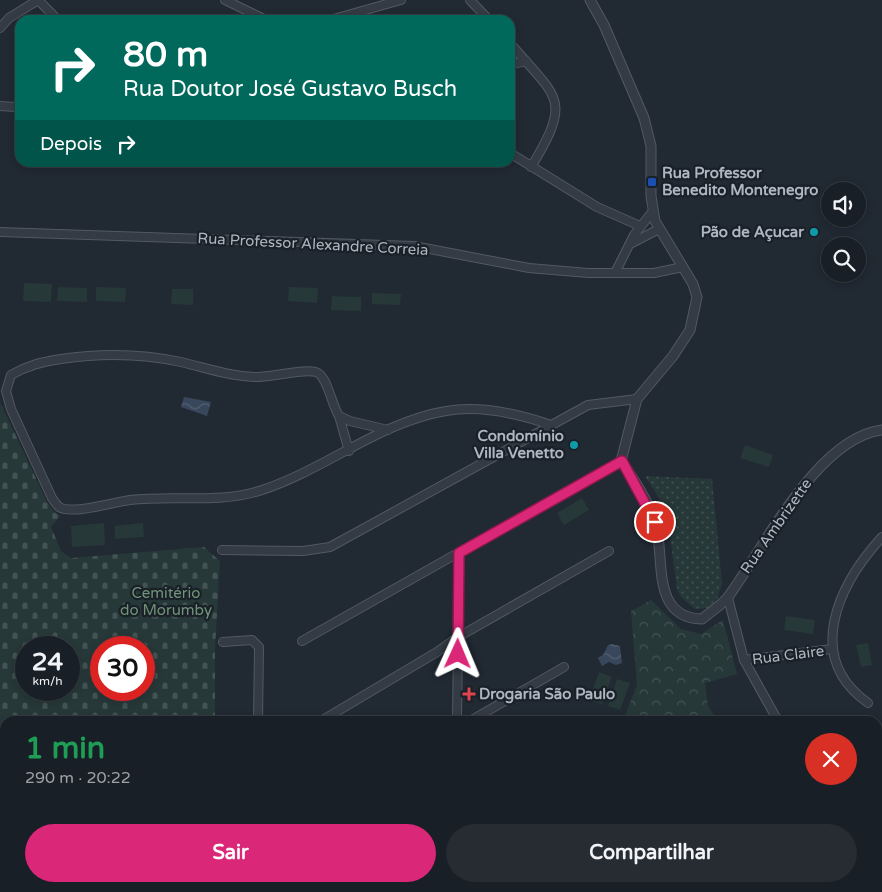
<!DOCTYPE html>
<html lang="pt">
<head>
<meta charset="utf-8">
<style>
	body { margin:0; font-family:"Varela Round",sans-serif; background:#262c32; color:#f1f3f6; height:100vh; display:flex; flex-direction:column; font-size:19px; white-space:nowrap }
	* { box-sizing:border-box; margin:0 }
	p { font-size:16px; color:#9fa2a7 }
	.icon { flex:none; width:28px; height:28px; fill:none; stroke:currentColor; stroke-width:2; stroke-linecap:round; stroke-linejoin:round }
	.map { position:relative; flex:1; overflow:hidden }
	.panel { position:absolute; left:0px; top:716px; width:882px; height:176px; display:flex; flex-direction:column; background:#191f26; border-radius:15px 15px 0 0; box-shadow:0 2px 8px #0003,0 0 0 1px #373d43 }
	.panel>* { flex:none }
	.hud { position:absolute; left:15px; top:15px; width:500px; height:152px; border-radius:15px; box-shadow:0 2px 8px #0003,0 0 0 1px #373d43; background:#00695c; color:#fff; overflow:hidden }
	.tools { position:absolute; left:821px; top:182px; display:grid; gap:10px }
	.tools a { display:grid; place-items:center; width:45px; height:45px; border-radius:50%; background:#191f26; box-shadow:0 2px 8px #0003,0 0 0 1px #373d43; font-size:25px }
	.speed { position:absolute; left:15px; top:636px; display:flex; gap:10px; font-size:25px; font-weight:700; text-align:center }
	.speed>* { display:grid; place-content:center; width:65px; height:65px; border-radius:50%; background:#191f26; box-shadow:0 2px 8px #0003,0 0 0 1px #373d43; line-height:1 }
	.speed small { font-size:12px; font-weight:400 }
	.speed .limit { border:8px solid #d22; background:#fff; color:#111 }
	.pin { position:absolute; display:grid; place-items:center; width:42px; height:42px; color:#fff; margin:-21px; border:2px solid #fff; border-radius:50%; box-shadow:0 1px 5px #0007 }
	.me { position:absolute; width:55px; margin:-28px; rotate:1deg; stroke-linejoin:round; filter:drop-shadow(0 0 4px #0008) }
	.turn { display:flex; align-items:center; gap:18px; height:105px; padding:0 25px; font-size:22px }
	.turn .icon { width:65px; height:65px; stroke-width:2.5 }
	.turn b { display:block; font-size:35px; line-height:42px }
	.then { display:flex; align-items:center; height:48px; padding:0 25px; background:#0003; gap:10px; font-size:19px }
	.round { display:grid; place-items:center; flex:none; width:52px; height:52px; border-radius:26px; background:#262c32 }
	.headline { display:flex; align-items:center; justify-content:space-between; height:85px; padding:0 25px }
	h1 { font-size:30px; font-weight:700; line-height:38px; color:#1e9e55 }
	.cta { display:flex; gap:10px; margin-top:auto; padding:10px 25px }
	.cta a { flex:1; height:58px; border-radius:30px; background:#db2777; color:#fff; font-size:20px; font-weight:700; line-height:58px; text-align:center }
	.cta a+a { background:#262c32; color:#f1f3f6 }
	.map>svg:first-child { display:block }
</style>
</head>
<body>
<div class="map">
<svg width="882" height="892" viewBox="0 0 882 892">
	<defs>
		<pattern id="forest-crowns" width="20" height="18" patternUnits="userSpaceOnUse" patternTransform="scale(1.25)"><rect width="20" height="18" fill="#273838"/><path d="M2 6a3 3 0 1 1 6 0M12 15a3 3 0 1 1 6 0" fill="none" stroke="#445353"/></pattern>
		<pattern id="cemetery-stones" width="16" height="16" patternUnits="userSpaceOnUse" patternTransform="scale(1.25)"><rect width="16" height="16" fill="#273838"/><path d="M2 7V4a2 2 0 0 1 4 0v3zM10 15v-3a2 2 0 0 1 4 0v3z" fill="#445353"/></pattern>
		<pattern id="park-dots" width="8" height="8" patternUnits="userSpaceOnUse" patternTransform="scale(1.25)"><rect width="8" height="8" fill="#273838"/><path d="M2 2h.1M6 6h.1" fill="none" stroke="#445353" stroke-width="1.8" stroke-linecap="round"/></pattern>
		<pattern id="water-waves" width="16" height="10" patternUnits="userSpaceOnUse" patternTransform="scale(1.25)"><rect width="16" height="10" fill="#38475b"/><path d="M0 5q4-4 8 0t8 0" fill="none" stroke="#525f71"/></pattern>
	</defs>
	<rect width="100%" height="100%" fill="#212933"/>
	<g fill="#273838">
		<polygon points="24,283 52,284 51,302 23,301"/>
		<polygon points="58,287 87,288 87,302 57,301"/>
		<polygon points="96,287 126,288 125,302 96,301"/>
		<polygon points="289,287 318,288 317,303 288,301"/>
		<polygon points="172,289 193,289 193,305 171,304"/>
		<polygon points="372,293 401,294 400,305 372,304"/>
		<polygon points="332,296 361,297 361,311 331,310"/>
		<polygon points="745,445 773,455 769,467 740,458"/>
		<polygon points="582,498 589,510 564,525 557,513"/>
		<polygon points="104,523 105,545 72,547 71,526"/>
		<polygon points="143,523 144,537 115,539 115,526"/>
		<polygon points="786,616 815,620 813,634 784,630"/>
		<polygon points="868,643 872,665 861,667 856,645"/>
		<polygon points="599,672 612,677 602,704 589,700"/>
		<polygon points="617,679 630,683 620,710 608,706"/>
	</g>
	<g fill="url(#forest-crowns)">
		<polygon points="651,600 681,629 701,634 723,620 737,674 705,683 708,706 718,721 623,721 637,685 631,611"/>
		<polygon points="555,888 720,888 717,892 558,892"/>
	</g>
	<path fill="url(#cemetery-stones)" fill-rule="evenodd" d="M0,402L47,502L54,512L60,516L51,527L61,551L71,558L204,547L220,561L215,649V721H5V888H223V892H0ZM26,648H69V690H26ZM101,648H144V690H101Z"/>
	<polygon fill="url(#park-dots)" points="645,476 712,479 722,584 717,599 708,608 695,609 681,597 677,589 668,521 659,498"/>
	<g fill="url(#water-waves)">
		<polygon points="184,397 211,402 207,416 181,407"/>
		<polygon points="612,644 620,646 622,663 616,665 609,662 602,666 598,658 603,655 608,645"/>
	</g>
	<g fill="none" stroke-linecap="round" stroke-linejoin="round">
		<g stroke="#525962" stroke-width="10">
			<g id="minor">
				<polyline points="38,0 58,20"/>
				<polyline points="225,0 266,20"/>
				<polyline points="470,0 489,20"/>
				<polyline points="330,20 401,0"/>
				<polyline points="0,28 9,18 38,0"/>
				<path d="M510,43C556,98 574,97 531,167"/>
				<polyline points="510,65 526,61"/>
				<polyline points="0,106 15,107"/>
				<polyline points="510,153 597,207 640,226"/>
				<polyline points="0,232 414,246 529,268 588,273 654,273 683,267"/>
				<polyline points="632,243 659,229"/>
				<polyline points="616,271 634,235 653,211"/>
				<polyline points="339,416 349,451"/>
				<path d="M388,430L350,421L339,416C332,406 328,379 318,373C308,367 270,378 255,377C229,376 206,368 181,362C140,353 101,353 61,359C42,362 28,365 11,375L6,391L11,409L52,498C54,501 57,505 59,507C72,515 114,502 130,500C174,495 220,504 262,490C326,469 380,422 446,411C480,405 519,414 551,425"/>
				<polyline points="222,550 303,551 330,547 588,405 637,399"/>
				<polyline points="728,598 744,660 778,721"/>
				<polyline points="302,641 621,461"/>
				<polyline points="223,642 252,640 259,647 258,721"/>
				<polyline points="744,660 832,649"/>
				<path d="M868,703C803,657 839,584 882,537"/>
				<polyline points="321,721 437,652 458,637 609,551"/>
				<polyline points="457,721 459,553"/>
				<polyline points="470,721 564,667"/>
				<polyline points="878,837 882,840"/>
				<polyline points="496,888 498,892"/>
				<polyline points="454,892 454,888"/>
				<polyline points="474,892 483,888"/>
				<polyline points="725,892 726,888"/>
			</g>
		</g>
		<g stroke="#525962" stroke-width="11">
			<path id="tertiary" d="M590,0L604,25L644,118L651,146V196L655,221L693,284L697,297L690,330L673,356L637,399L621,461C634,480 648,500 655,522C666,555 649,618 702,619C710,612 722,605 728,597C764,548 817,438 882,430"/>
		</g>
		<use href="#minor" stroke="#343b44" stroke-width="8"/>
		<use href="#tertiary" stroke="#343b44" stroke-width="9"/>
	</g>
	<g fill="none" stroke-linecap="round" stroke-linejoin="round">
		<g stroke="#8e194d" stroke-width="12">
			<polyline id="route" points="458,654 459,553 622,461 655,522"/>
		</g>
		<use href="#route" stroke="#db2777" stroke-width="9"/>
	</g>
	<rect fill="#1a4fb4" stroke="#1a2028" stroke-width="2" x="647" y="177" width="10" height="10" rx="2.5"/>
	<g fill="#0f9aa8" stroke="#1a2028" stroke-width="2">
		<circle cx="814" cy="232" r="5"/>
		<circle cx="574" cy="445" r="5"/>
	</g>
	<path fill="#e0444e" stroke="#1a2028" stroke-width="2" d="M466.5 686.5h5v5h5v5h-5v5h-5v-5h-5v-5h5z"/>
	<g text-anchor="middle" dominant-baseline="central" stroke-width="4.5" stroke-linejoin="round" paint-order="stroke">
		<g font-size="15" font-weight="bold" fill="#aeb6c1" stroke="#1a2028" text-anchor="start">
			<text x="662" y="173">Rua Professor<tspan x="662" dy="17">Benedito Montenegro</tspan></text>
			<text x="804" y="232" text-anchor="end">Pão de Açucar</text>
			<text x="564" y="436" text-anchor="end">Condomínio<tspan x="564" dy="17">Villa Venetto</tspan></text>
			<text x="479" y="694">Drogaria São Paulo</text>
		</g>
		<g font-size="15" fill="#aeb6c1" stroke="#1a2028">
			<text transform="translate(313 244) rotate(3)">Rua Professor Alexandre Correia</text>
			<text transform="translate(776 526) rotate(-55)">Rua Ambrizette</text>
			<text transform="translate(788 655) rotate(-7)">Rua Claire</text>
		</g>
		<g font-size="15" fill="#709478" stroke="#1a2028">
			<text x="166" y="593">Cemitério<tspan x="166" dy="17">do Morumby</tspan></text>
		</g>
	</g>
</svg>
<div class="tools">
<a><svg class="icon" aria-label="sound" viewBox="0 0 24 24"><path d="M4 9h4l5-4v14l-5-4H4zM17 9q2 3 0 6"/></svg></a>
<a><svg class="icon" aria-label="search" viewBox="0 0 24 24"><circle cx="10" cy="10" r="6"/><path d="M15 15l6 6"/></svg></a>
</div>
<div class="speed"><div>24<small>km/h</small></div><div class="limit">30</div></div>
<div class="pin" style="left:655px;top:522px;background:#d93025"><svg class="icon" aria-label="arrive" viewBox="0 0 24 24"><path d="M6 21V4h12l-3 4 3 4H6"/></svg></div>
<svg class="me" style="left:458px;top:654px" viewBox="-20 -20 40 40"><path d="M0-17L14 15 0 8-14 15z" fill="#db2777" stroke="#fff" stroke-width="4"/></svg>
<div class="hud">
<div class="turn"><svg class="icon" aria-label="right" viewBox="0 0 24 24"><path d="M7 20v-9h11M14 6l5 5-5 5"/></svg><div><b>80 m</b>Rua Doutor José Gustavo Busch</div></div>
<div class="then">Depois<svg class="icon" aria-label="right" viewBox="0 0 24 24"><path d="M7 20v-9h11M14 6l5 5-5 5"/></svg></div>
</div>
<section class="panel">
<div class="headline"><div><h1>1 min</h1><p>290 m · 20:22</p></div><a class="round" style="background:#d93025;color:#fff"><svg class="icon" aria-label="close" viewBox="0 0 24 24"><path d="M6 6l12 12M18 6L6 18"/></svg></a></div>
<div class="cta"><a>Sair</a><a>Compartilhar</a></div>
</section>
</div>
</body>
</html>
